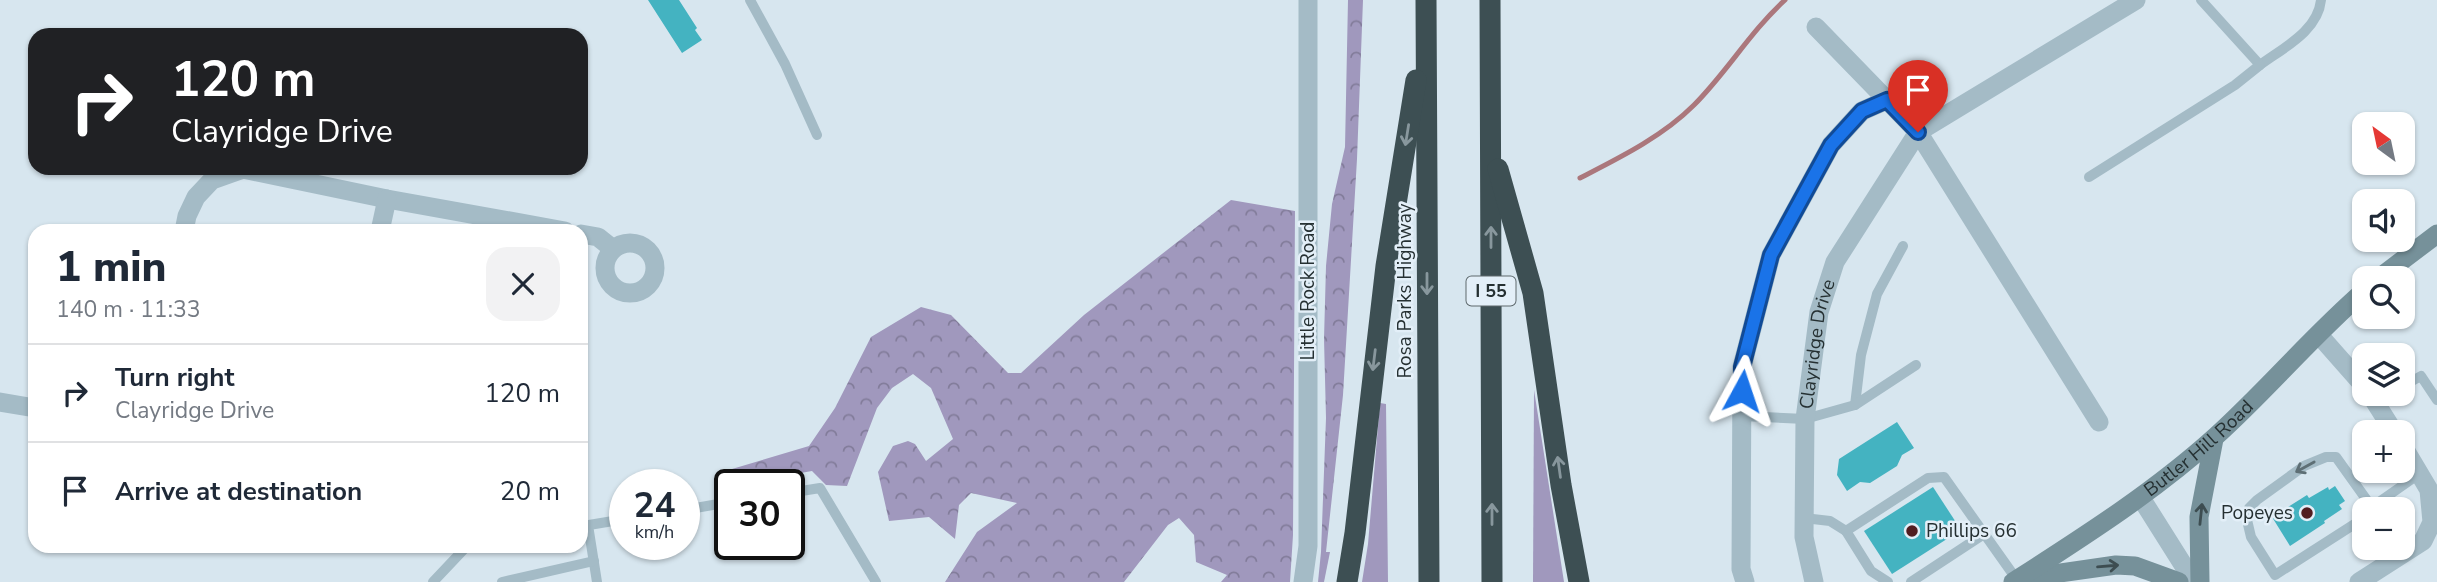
<!DOCTYPE html>
<html lang="en">
<head>
<meta charset="utf-8">
<style>
	body { margin:0; font-family:"Nunito Sans",sans-serif; background:#f2f2f3; color:#1f2937; height:100vh; display:flex; flex-direction:column; font-size:26px; white-space:nowrap }
	* { box-sizing:border-box; margin:0 }
	p { font-size:23px; color:#747a83 }
	.icon { flex:none; width:38px; height:38px; fill:none; stroke:currentColor; stroke-width:2; stroke-linecap:round; stroke-linejoin:round }
	.map { position:relative; flex:1; overflow:hidden }
	.panel { position:absolute; left:28px; top:224px; width:560px; height:329px; display:flex; flex-direction:column; background:#fff; border-radius:21px; box-shadow:0 2px 5px #0004 }
	.panel>* { flex:none }
	.top-card { position:absolute; left:28px; top:28px; width:560px; height:147px; border-radius:21px; box-shadow:0 2px 5px #0004; background:#202124; color:#fff; overflow:hidden }
	.needle { width:46px; rotate:327deg }
	.buttons { position:absolute; left:2352px; top:112px; display:grid; gap:14px }
	.buttons a { display:grid; place-items:center; width:63px; height:63px; border-radius:14px; background:#fff; box-shadow:0 2px 5px #0004; font-size:35px }
	.speed { position:absolute; left:609px; top:469px; display:flex; gap:14px; font-size:35px; font-weight:700; text-align:center }
	.speed>* { display:grid; place-content:center; width:91px; height:91px; border-radius:50%; background:#fff; box-shadow:0 2px 5px #0004; line-height:1 }
	.speed small { font-size:18px; font-weight:400 }
	.speed .limit { border:4px solid #111; border-radius:10px; background:#fff; color:#111 }
	.pin { position:absolute; display:grid; place-items:center; width:60px; height:60px; color:#fff; margin:-72px -30px; border-radius:50% 50% 50% 0; rotate:-45deg; box-shadow:0 0 7px #0007 }
	.pin .icon { rotate:45deg }
	.me { position:absolute; width:77px; margin:-38px; rotate:5deg; stroke-linejoin:round; filter:drop-shadow(0 0 5px #0008) }
	.turn { display:flex; align-items:center; gap:24px; height:147px; padding:0 28px; font-size:32px }
	.turn .icon { width:91px; height:91px; stroke-width:2.5 }
	.turn b { display:block; font-size:49px; line-height:60px }
	.round { display:grid; place-items:center; flex:none; width:74px; height:74px; border-radius:21px; background:#f2f2f3 }
	.headline { display:flex; align-items:center; justify-content:space-between; height:119px; padding:0 28px }
	h1 { font-size:42px; font-weight:800; line-height:52px }
	ul { padding:0; list-style:none }
	li { display:flex; align-items:center; gap:21px; height:98px; padding:0 28px; border-top:2px solid #e0e1e3 }
	li div { flex:1 }
	li b { display:block; font-size:26px }
	li em { font-style:normal }
	.map>svg:first-child { display:block }
</style>
</head>
<body>
<div class="map">
<svg width="2437" height="582" viewBox="0 0 2437 582">
	<defs>
		<pattern id="forest-crowns" width="20" height="18" patternUnits="userSpaceOnUse" patternTransform="scale(1.75)"><rect width="20" height="18" fill="#a098bd"/><path d="M2 6a3 3 0 1 1 6 0M12 15a3 3 0 1 1 6 0" fill="none" stroke="#827c9a"/></pattern>
	</defs>
	<rect width="100%" height="100%" fill="#d7e6ef"/>
	<g fill="#a098bd">
		<polygon points="1534,390 1564,582 1533,582"/>
		<polygon points="1380,403 1386,404 1388,582 1362,582 1368,544"/>
		<polygon points="1321,552 1330,552 1324,582 1318,582"/>
	</g>
	<g fill="url(#forest-crowns)">
		<polygon points="1348,0 1363,0 1357,159 1343,395 1326,552 1321,552 1326,418 1324,339 1326,266 1332,204 1345,147"/>
		<polygon points="1231,200 1295,211 1293,535 1290,582 1221,582 1227,575 1196,562 1194,535 1179,518 1168,525 1124,582 945,582 977,532 1017,503 971,493 959,505 955,539 929,517 889,521 878,472 893,446 908,441 915,444 926,461 953,439 931,388 913,374 892,388 877,408 847,486 826,485 812,471 732,485 732,469 809,446 835,408 871,337 921,307 951,315 1008,373 1021,373 1084,315"/>
	</g>
	<g fill="none" stroke-linecap="round" stroke-linejoin="round">
		<path stroke="#ab777c" stroke-width="5" d="M1580,178C1619,158 1662,137 1694,105C1727,72 1750,32 1785,0"/>
	</g>
	<g fill="#44b3c1">
		<polygon points="648,0 679,0 697,28 695,30 702,40 682,53"/>
		<polygon points="1897,422 1914,448 1902,455 1897,466 1870,483 1860,482 1847,491 1837,475 1839,459"/>
		<polygon points="2335,486 2345,501 2339,505 2342,509 2324,521 2325,523 2290,546 2272,517 2307,495 2309,498 2328,487 2329,490"/>
		<polygon points="1933,487 1961,530 1892,574 1864,531"/>
	</g>
	<g fill="none" stroke-linecap="round" stroke-linejoin="round">
		<g stroke="#a4bbc6" stroke-width="10">
			<polyline points="750,0 785,64 817,135"/>
			<path d="M2201,0L2260,65C2283,48 2318,31 2321,0"/>
			<polyline points="2089,177 2235,85 2260,65"/>
			<polyline points="2403,386 2421,376 2437,400"/>
			<polyline points="2376,403 2390,394"/>
			<polyline points="1855,405 1861,355 1877,294 1903,246"/>
			<polyline points="1742,416 1805,419 1855,405 1916,365"/>
			<polyline points="789,493 820,488 876,582"/>
			<polyline points="2369,509 2419,474"/>
			<polyline points="684,510 730,502"/>
			<polyline points="1804,518 1830,521 1846,531 1928,478 1944,477 2017,580"/>
			<polyline points="2364,518 2275,575 2251,537 2247,520 2249,508 2257,500 2304,466 2326,457 2336,457 2371,506"/>
			<polyline points="588,525 597,582"/>
			<polyline points="583,526 625,519"/>
			<polyline points="1846,531 1871,571 1888,582"/>
			<polyline points="433,582 467,546"/>
			<polyline points="502,582 594,561"/>
			<polyline points="1911,582 1984,534"/>
		</g>
		<g stroke="#a4bbc6" stroke-width="19">
			<polyline points="1816,27 1918,132 2099,422"/>
			<polyline points="184,231 187,216 196,197 212,180 243,169 387,199 565,231"/>
			<polyline points="380,231 387,199"/>
			<polyline points="581,234 598,237 613,249"/>
			<circle cx="630" cy="268" r="25"/>
			<polyline points="2319,335 2364,386"/>
			<polyline points="2370,394 2394,432"/>
			<polyline points="0,402 35,408"/>
			<polyline points="2141,498 2194,582"/>
			<polyline points="1745,582 1741,569 1742,367 1771,255 1831,145 1862,111 1887,100"/>
			<path id="s1" d="M1814,582L1804,537L1805,419L1819,312L1835,262L1918,132L2136,0"/>
			<polyline points="2359,582 2423,541 2432,522 2429,490 2403,446"/>
		</g>
		<polyline stroke="#a4bbc6" stroke-width="19" points="1303,582 1308,546 1308,0"/>
		<g stroke="#76919a" stroke-width="19">
			<polyline points="2379,278 2437,234"/>
			<polyline points="2025,578 2116,565 2135,566 2179,582"/>
			<path id="s2" d="M2013,582C2083,537 2154,492 2216,436C2267,390 2312,336 2364,291"/>
			<polyline points="2200,582 2199,517 2214,439"/>
		</g>
		<g stroke="#3d4f53" stroke-width="21">
			<polyline points="1426,0 1429,582"/>
			<polyline points="1490,0 1492,582"/>
			<polyline points="1498,169 1533,293 1561,485 1579,582"/>
			<polyline points="1347,582 1355,533 1386,266 1416,80"/>
		</g>
	</g>
	<defs><path id="oneway-shaft" d="M-6 0H5M1.5-3L5.5 0L1.5 3" fill="none" stroke-width="1.6" stroke-linecap="round" stroke-linejoin="round" transform="scale(1.75)"/></defs>
	<g stroke="#88979d">
		<use href="#oneway-shaft" transform="translate(1407 135) rotate(99)"/>
		<use href="#oneway-shaft" transform="translate(1491 237) rotate(-90)"/>
		<use href="#oneway-shaft" transform="translate(1427 284) rotate(90)"/>
		<use href="#oneway-shaft" transform="translate(1374 360) rotate(97)"/>
		<use href="#oneway-shaft" transform="translate(1559 467) rotate(-98)"/>
		<use href="#oneway-shaft" transform="translate(1492 514) rotate(-90)"/>
	</g>
	<use stroke="#5e6f75" href="#oneway-shaft" transform="translate(2305 467) rotate(151)"/>
	<g stroke="#3d4d51">
		<use href="#oneway-shaft" transform="translate(2201 514) rotate(-84)"/>
		<use href="#oneway-shaft" transform="translate(2108 566) rotate(-5)"/>
	</g>
	<g fill="none" stroke-linecap="round" stroke-linejoin="round">
		<g stroke="#114b97" stroke-width="18">
			<polyline id="route" points="1742,391 1742,367 1771,255 1831,145 1862,111 1887,100 1918,132"/>
		</g>
		<use href="#route" stroke="#1a73e8" stroke-width="12"/>
	</g>
	<g fill="#511d20" stroke="#e3eff8" stroke-width="2.5">
		<circle cx="2307" cy="513" r="7"/>
		<circle cx="1912" cy="531" r="7"/>
	</g>
	<g text-anchor="middle" dominant-baseline="central" stroke-width="5" stroke-linejoin="round" paint-order="stroke">
		<rect fill="#e3eff8" stroke="#5e696d" stroke-width="2" x="1466.5" y="276.5" width="49" height="29" rx="5"/>
		<g font-size="18" font-weight="bold" fill="#253032">
			<text x="1491" y="291">I 55</text>
		</g>
		<g font-size="19" fill="#253032" stroke="#e3eff8">
			<text transform="translate(1308 291) rotate(-90)">Little Rock Road</text>
			<text transform="translate(1405 291) rotate(-90)">Rosa Parks Highway</text>
			<text stroke="none"><textPath href="#s1" startOffset="240">Clayridge Drive</textPath></text>
			<text stroke="none"><textPath href="#s2" startOffset="229">Butler Hill Road</textPath></text>
		</g>
		<g font-size="19" fill="#253032" stroke="#e3eff8" text-anchor="end">
			<text x="2293" y="513">Popeyes</text>
			<text x="1926" y="531" text-anchor="start">Phillips 66</text>
		</g>
	</g>
</svg>
<div class="buttons">
<a><svg class="needle" viewBox="-14 -14 28 28"><path d="M0-13l5 13h-10z" fill="#e53935"/><path d="M0 13l5-13h-10z" fill="#747a83"/></svg></a>
<a><svg class="icon" aria-label="sound" viewBox="0 0 24 24"><path d="M4 9h4l5-4v14l-5-4H4zM17 9q2 3 0 6"/></svg></a>
<a><svg class="icon" aria-label="search" viewBox="0 0 24 24"><circle cx="10" cy="10" r="6"/><path d="M15 15l6 6"/></svg></a>
<a><svg class="icon" aria-label="layers" viewBox="0 0 24 24"><path d="M12 4l9 5-9 5-9-5zM3 14l9 5 9-5"/></svg></a>
<a>+</a>
<a>−</a>
</div>
<div class="speed"><div>24<small>km/h</small></div><div class="limit">30</div></div>
<div class="pin" style="left:1918px;top:132px;background:#d93025"><svg class="icon" aria-label="arrive" viewBox="0 0 24 24"><path d="M6 21V4h12l-3 4 3 4H6"/></svg></div>
<svg class="me" style="left:1742px;top:391px" viewBox="-20 -20 40 40"><path d="M0-17L14 15 0 8-14 15z" fill="#1a73e8" stroke="#fff" stroke-width="4"/></svg>
<div class="top-card">
<div class="turn"><svg class="icon" aria-label="right" viewBox="0 0 24 24"><path d="M7 20v-9h11M14 6l5 5-5 5"/></svg><div><b>120 m</b>Clayridge Drive</div></div>
</div>
<section class="panel">
<div class="headline"><div><h1>1 min</h1><p>140 m · 11:33</p></div><a class="round"><svg class="icon" aria-label="close" viewBox="0 0 24 24"><path d="M6 6l12 12M18 6L6 18"/></svg></a></div>
<ul>
<li><svg class="icon" aria-label="right" viewBox="0 0 24 24"><path d="M7 20v-9h11M14 6l5 5-5 5"/></svg><div><b>Turn right</b><p>Clayridge Drive</p></div><em>120 m</em></li>
<li><svg class="icon" aria-label="arrive" viewBox="0 0 24 24"><path d="M6 21V4h12l-3 4 3 4H6"/></svg><div><b>Arrive at destination</b></div><em>20 m</em></li>
</ul>
</section>
</div>
</body>
</html>
